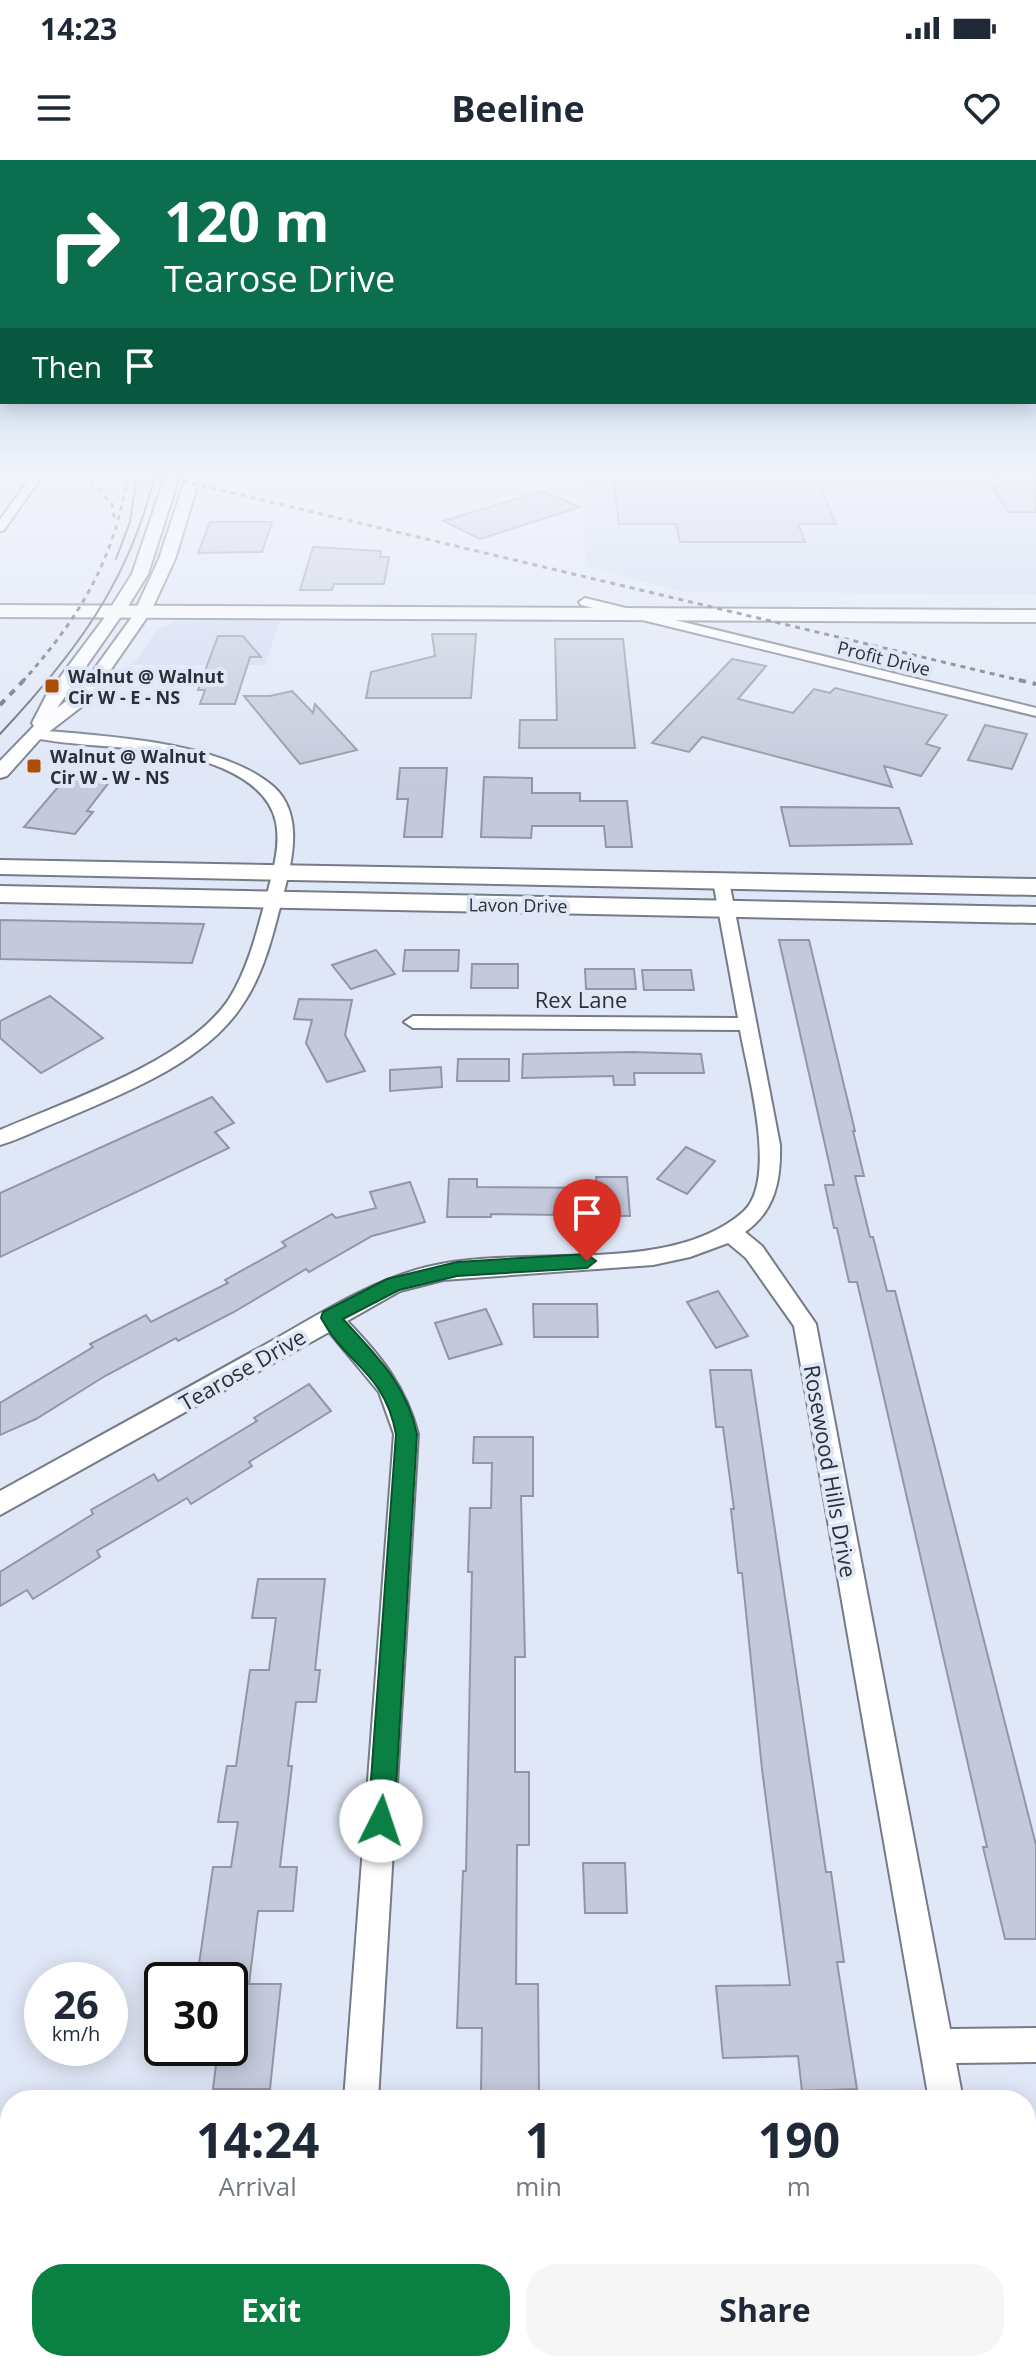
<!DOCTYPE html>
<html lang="en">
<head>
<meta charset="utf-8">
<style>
	body { margin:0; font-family:"Open Sans",sans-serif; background:#f6f6f7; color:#1f2937; height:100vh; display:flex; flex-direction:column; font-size:30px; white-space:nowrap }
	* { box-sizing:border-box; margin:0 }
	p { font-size:26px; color:#747a83 }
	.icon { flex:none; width:44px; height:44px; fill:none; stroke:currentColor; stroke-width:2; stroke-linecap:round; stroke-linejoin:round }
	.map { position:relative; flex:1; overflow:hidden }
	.sheet { position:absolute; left:0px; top:1930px; width:1036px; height:282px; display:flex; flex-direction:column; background:#fff; border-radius:32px 32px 0 0; box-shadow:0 4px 20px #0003 }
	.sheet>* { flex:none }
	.hud { position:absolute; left:0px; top:0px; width:1036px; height:244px; box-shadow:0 4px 20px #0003; background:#0b6e4f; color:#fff; overflow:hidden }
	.speed { position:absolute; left:24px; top:1802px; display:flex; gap:16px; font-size:40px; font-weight:700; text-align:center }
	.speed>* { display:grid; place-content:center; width:104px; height:104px; border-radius:50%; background:#fff; box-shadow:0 4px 20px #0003; line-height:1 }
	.speed small { font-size:20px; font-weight:400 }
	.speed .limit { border:4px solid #111; border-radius:12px; background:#fff; color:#111 }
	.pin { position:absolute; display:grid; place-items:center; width:68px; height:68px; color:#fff; margin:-82px -34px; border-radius:50% 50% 50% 0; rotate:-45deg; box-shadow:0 0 8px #0007 }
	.pin .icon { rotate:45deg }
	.me { position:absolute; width:88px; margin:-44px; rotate:4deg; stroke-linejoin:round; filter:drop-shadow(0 0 6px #0008) }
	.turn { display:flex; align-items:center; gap:28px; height:168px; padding:0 32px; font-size:36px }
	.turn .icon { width:104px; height:104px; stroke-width:2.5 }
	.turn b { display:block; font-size:56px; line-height:68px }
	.then { display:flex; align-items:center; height:76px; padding:0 32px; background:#0003; gap:16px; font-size:30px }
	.eta { display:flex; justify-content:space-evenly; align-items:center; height:136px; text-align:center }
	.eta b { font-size:48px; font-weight:700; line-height:56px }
	.cta { display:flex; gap:16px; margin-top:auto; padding:16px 32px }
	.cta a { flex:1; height:92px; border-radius:32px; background:#0b8043; color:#fff; font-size:32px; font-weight:700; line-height:92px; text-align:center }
	.cta a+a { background:#f6f6f7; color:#1f2937 }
	.status { display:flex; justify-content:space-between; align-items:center; height:56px; padding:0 40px; background:#fff; direction:ltr }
	.status svg { height:22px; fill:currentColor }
	header { display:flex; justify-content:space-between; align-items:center; height:104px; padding:0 32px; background:#fff; font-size:36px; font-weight:700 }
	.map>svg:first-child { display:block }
</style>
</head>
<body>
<div class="status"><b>14:23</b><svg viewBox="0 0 49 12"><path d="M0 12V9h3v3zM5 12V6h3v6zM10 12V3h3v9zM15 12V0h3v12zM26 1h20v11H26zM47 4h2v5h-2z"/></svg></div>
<header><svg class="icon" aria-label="menu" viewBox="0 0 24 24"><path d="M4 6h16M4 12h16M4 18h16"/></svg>Beeline<svg class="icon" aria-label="heart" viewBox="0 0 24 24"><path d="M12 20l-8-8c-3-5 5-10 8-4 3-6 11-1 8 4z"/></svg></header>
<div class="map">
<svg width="1036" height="2211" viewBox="0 0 1036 2211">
	<rect width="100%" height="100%" fill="#e0e7f7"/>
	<g fill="#d1daf2">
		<polygon points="581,314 1036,314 1036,435 679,431 586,406"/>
		<polygon points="179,460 280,461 265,505 133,505 157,469"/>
	</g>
	<g fill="#c4cadb" stroke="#9197a6" stroke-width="2">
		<polygon points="613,314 815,314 836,364 798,364 805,382 680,382 676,364 619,364"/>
		<polygon points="991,315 1036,315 1036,352 1009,352 992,327 1000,327"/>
		<polygon points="542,331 580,347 480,379 443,361"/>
		<polygon points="210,362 272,362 262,392 198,393"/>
		<polygon points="313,387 381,391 380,397 389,397 384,424 334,424 332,430 300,430"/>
		<polygon points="432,474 476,474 471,538 366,538 371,512 435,496"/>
		<polygon points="218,476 243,476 261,497 250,497 235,544 200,544 205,530 198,530"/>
		<polygon points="555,479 623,479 635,588 519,588 520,560 557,560"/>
		<polygon points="732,499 766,506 738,539 793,553 814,529 830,533 835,528 947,555 926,584 940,588 921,616 884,606 892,627 702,577 689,592 652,583"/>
		<polygon points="292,531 313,553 315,544 357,590 300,604 244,536 270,536"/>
		<polygon points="985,565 1027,574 1012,609 968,600"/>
		<polygon points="400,608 447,608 442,677 404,677 408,639 397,639"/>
		<polygon points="69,614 113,617 87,651 93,652 75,674 24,667"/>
		<polygon points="484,617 532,618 532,633 580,633 580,641 627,641 632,687 606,687 604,666 532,666 531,678 481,677"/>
		<polygon points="781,647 899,648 912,684 790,686"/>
		<polygon points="0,760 204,764 192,803 0,799"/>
		<polygon points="779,780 809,780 855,971 853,971 864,1016 855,1016 870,1077 873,1077 887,1131 895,1131 1036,1685 1036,1779 1005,1779 983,1687 987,1687 871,1181 857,1122 849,1122 837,1068 834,1068 825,1025 834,1025"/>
		<polygon points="376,790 395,814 351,829 332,805"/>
		<polygon points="405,790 459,790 458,811 403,811"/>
		<polygon points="472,804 518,804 518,828 471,828"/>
		<polygon points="585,809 634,809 636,829 586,829"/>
		<polygon points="642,810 691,810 694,830 644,830"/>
		<polygon points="50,836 103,878 41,913 0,878 0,861"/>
		<polygon points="299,839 352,840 345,875 365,911 327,922 306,883 312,860 294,859"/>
		<polygon points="632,892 701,894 704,913 634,913 635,925 614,925 613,916 522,918 523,894"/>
		<polygon points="458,899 509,899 509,921 457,921"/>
		<polygon points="441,907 442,927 390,931 390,910"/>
		<polygon points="212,937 234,963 215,972 229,988 0,1097 0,1033"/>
		<polygon points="686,987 715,1001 687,1034 657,1019"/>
		<polygon points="596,1017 627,1017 630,1056 491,1054 491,1057 447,1057 449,1019 477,1019 477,1027 597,1028"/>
		<polygon points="410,1022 425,1062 372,1076 309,1112 306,1109 234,1152 178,1181 176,1178 105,1216 36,1259 0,1275 0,1243 93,1187 90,1184 146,1155 151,1162 228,1123 225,1120 286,1086 282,1082 332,1054 336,1058 376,1048 370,1032"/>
		<polygon points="718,1131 748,1176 716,1188 687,1142"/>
		<polygon points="533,1144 597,1144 598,1177 534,1177"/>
		<polygon points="486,1149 502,1184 449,1199 435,1163"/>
		<polygon points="710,1210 751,1210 826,1712 831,1712 844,1802 837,1802 857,1929 802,1931 798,1896 723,1898 716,1826 790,1825 762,1609 742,1413 738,1413 731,1349 734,1349 723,1267 716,1267"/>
		<polygon points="309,1224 331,1251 249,1302 252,1306 191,1344 187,1338 97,1391 100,1397 33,1439 27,1430 0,1446 0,1412 93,1354 91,1350 154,1314 158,1321 257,1261 254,1258"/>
		<polygon points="474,1277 533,1277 533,1336 521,1336 525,1497 515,1497 515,1612 529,1612 529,1685 517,1685 516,1824 538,1824 539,1931 481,1931 482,1868 457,1868 463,1711 466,1711 472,1412 468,1412 470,1348 491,1348 492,1303 473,1303"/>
		<polygon points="258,1419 325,1419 315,1510 320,1510 316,1542 296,1542 288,1606 292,1606 280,1707 297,1707 293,1751 258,1751 249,1824 281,1824 270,1929 213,1929 218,1888 230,1888 230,1804 199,1804 213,1707 231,1707 238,1662 218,1662 227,1606 236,1606 250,1510 269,1510 276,1458 252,1458"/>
		<polygon points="583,1703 625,1703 627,1753 585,1753"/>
	</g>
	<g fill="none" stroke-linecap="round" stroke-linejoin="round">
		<g stroke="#757b89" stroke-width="4">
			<g id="minor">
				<polygon points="33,314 43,314 4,370 0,371 0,360"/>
				<polygon points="585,438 1036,548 1036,556 581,445 579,442"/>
				<path d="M35,570C102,576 222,581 274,627C301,652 294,693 286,724C275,765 267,808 243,844C205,903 124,933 62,960C41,968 21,979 0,985V970C67,941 188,901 229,839C251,804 260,759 271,719C282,676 283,645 243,619C180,580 99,592 30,577V571Z"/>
				<path d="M721,716L729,721L780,985C781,1020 775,1051 745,1072L762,1086L816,1164L950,1869L1036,1868V1902L956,1903L963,1940H929L794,1166L746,1098L728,1083L690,1097L653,1105L443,1120L400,1131L347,1161C380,1195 406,1227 418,1274L378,1940H344L394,1274L379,1232L329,1172L0,1355V1331C86,1283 173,1236 259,1188C314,1158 366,1122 427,1107C520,1083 668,1118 743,1052C779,1020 747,911 740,870L413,868L404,862L413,856L738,858L713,721Z"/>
				<polygon points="324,2202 362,2202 361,2211 323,2211"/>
				<polygon points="976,2202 1014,2202 1016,2211 978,2211"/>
			</g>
		</g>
		<g stroke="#757b89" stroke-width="4">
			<polygon id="tertiary" points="116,447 124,452 57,548 77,533 137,450 147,450 150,453 89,541 41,578 7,616 0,618 0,601 34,566 32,563 46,536 111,449"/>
		</g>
		<g stroke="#757b89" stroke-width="4">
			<g id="secondary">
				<polygon points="166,314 180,314 148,414 122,456 110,456 108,452 132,414"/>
				<polygon points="187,314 201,314 175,399 150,453 142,458 136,457 134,453 159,399"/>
			</g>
		</g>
		<g stroke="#757b89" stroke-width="4">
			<g id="primary">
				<polygon points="0,445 1036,450 1036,462 0,457"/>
				<polygon points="0,700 1036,719 1036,735 0,714"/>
				<polygon points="0,726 1036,747 1036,763 0,742"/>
			</g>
		</g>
		<use href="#minor" fill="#fff" fill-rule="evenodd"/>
		<use href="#tertiary" fill="#fff" fill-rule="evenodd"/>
		<use href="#secondary" fill="#fff" fill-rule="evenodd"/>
		<use href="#primary" fill="#fff" fill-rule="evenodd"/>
		<g stroke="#5d6069" stroke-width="2">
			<polyline points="116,399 130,362 137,314"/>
			<path d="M0,574C74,495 130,421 155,314"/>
		</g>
		<g stroke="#5d6069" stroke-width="3" stroke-dasharray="5 5" stroke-linecap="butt">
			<polyline points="84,314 112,344 115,363"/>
			<polyline points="153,314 1027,522"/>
			<path d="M22,522C79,459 115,399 128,314"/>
		</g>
		<g stroke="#5d6069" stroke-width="4" stroke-dasharray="7 7" stroke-linecap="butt">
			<polyline points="1019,520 1036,524"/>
			<polyline points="0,545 24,520"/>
		</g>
	</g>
	<linearGradient id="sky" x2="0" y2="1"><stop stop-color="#7ea6d7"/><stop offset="0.5" stop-color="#f1f4fb"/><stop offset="1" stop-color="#f1f4fb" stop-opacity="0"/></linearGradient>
	<rect width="1036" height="624" fill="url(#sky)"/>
	<path fill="#0b8043" stroke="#07532c" stroke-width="2" d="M587,1094L596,1101L587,1108L457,1116L399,1130L343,1159C377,1197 406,1223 417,1274L394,1661L390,1670L381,1674L372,1670L368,1661L396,1274C384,1211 347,1206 321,1158L323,1152L387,1119L457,1102Z"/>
	<g fill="#ae4e06" stroke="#e0e7f7" stroke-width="3">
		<rect x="44" y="518" width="16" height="16" rx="4"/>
		<rect x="26" y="598" width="16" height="16" rx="4"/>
	</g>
	<g text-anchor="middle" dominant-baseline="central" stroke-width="8" stroke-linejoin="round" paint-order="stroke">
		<g font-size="18" fill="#2d2f36" stroke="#e0e7f7">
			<text transform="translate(884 498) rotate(14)">Profit Drive</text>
			<text transform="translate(518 745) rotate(1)">Lavon Drive</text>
		</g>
		<g font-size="18" font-weight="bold" fill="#2d2f36" stroke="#e0e7f7" text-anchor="start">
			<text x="68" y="516">Walnut @ Walnut<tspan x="68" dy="21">Cir W - E - NS</tspan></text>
			<text x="50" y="596">Walnut @ Walnut<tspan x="50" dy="21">Cir W - W - NS</tspan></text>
		</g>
		<g font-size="22" fill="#2d2f36" stroke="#e0e7f7">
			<text x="581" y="839">Rex Lane</text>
			<text transform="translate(242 1209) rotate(-30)">Tearose Drive</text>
			<text transform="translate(831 1311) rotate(80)">Rosewood Hills Drive</text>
		</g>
	</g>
</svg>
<div class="speed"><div>26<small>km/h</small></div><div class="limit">30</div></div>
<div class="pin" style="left:587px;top:1101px;background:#d93025"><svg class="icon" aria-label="arrive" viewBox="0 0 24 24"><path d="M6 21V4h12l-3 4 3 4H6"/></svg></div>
<svg class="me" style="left:381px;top:1661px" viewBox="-20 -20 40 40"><circle r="19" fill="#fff"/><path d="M0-13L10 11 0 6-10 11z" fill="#0b8043"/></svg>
<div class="hud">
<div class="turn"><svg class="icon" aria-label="right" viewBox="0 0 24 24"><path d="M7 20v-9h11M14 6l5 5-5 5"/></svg><div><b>120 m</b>Tearose Drive</div></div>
<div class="then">Then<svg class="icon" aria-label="arrive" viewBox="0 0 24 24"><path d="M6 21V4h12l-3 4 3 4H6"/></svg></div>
</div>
<section class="sheet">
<div class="eta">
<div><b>14:24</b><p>Arrival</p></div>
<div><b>1</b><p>min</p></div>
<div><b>190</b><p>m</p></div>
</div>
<div class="cta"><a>Exit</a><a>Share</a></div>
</section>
</div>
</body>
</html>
